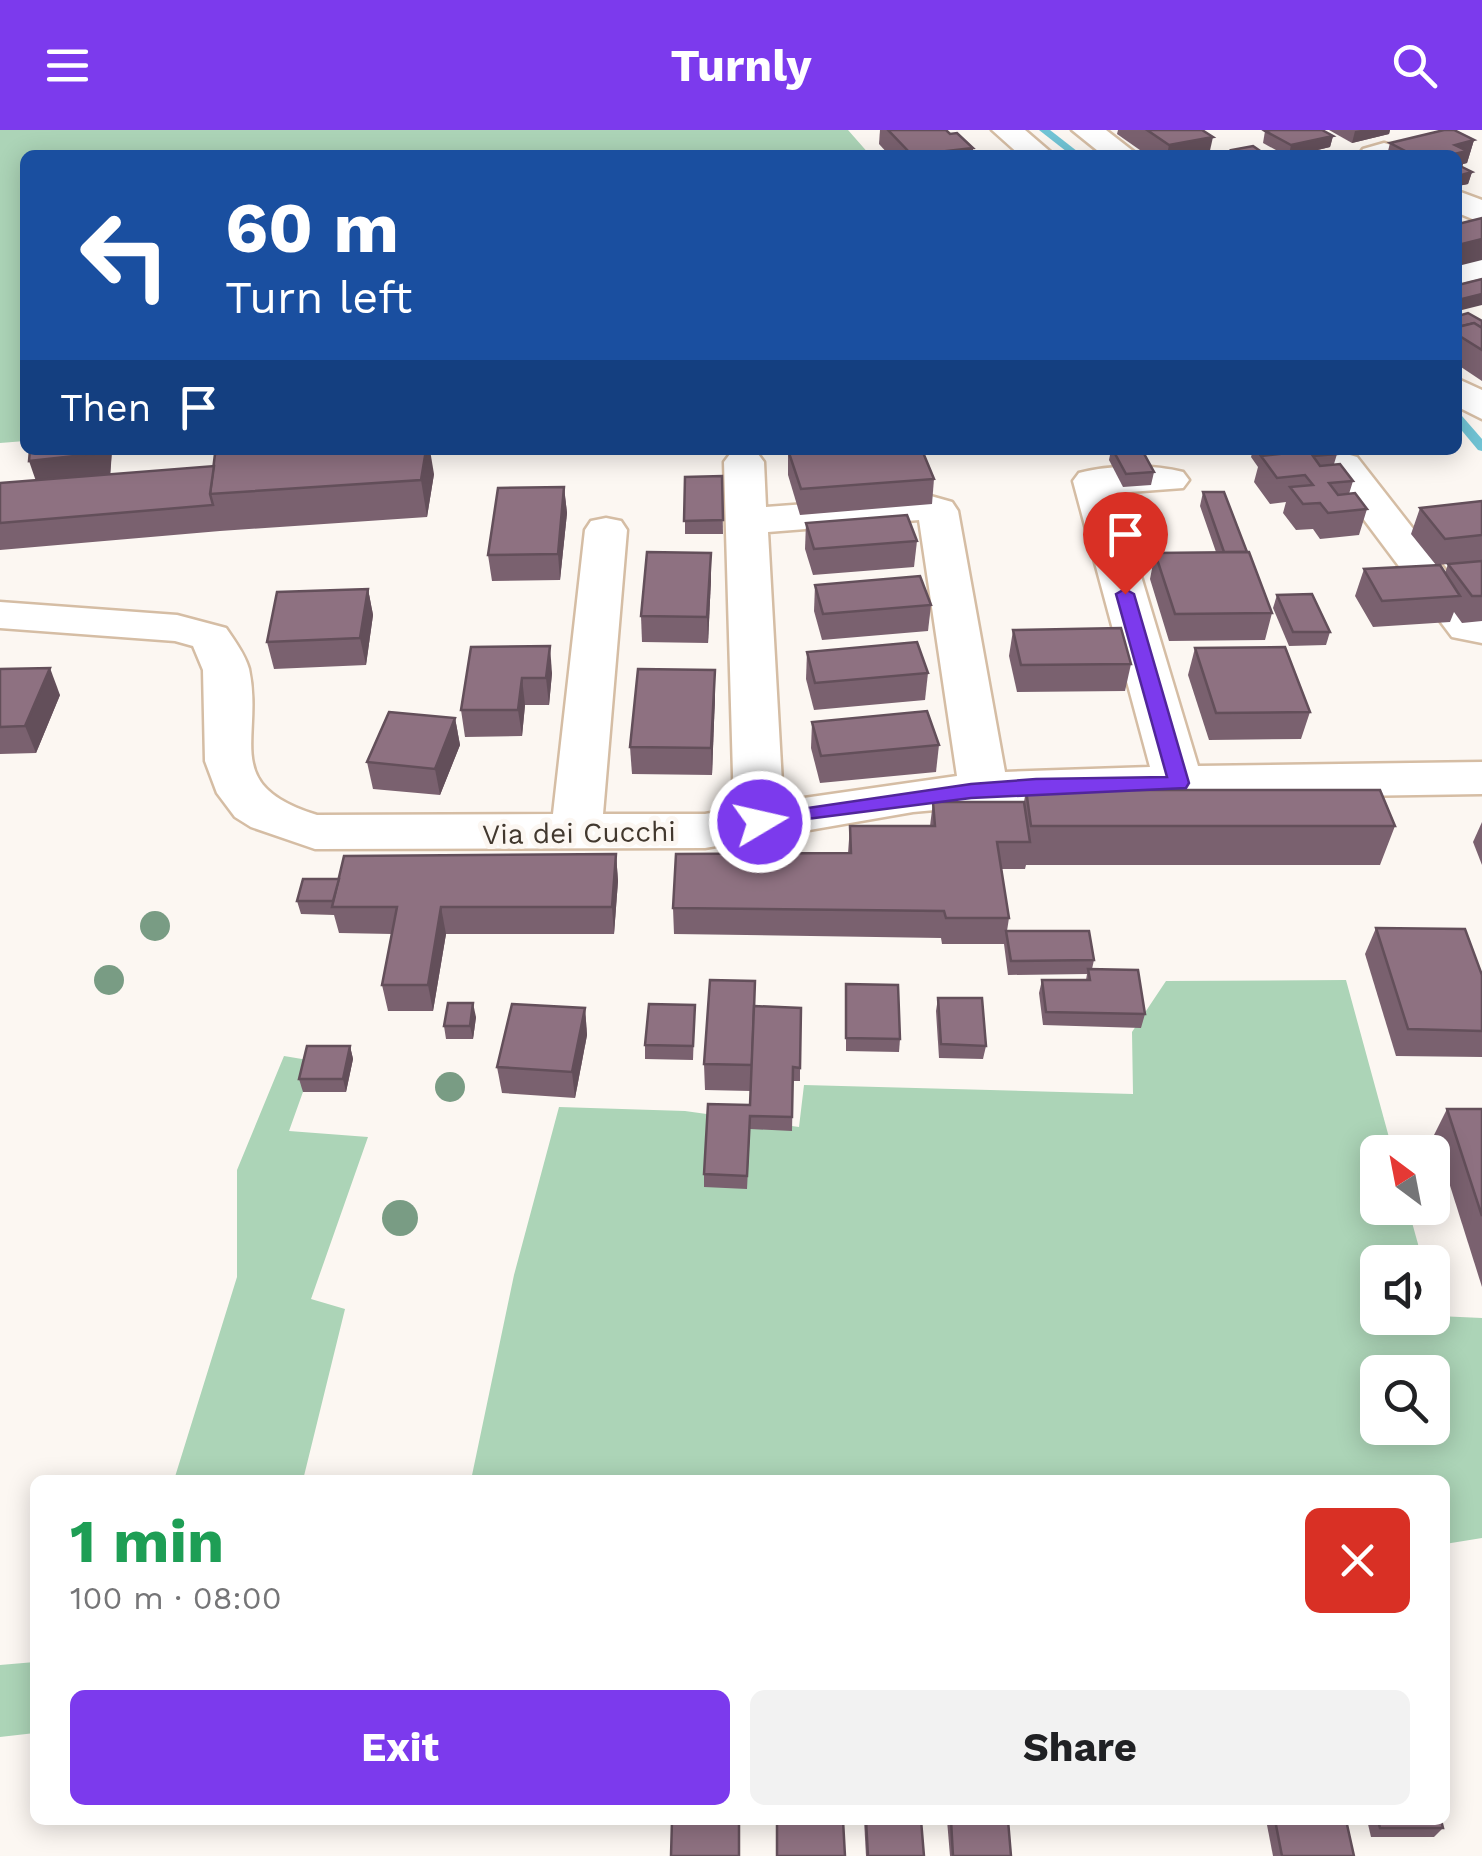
<!DOCTYPE html>
<html lang="en">
<head>
<meta charset="utf-8">
<style>
	body { margin:0; font-family:"Work Sans",sans-serif; background:#f2f2f2; color:#202124; height:100vh; display:flex; flex-direction:column; font-size:38px; white-space:nowrap }
	* { box-sizing:border-box; margin:0 }
	p { font-size:32px; color:#757577 }
	.icon { flex:none; width:55px; height:55px; fill:none; stroke:currentColor; stroke-width:2; stroke-linecap:round; stroke-linejoin:round }
	.map { position:relative; flex:1; overflow:hidden }
	.sheet { position:absolute; left:30px; top:1345px; width:1420px; height:350px; display:flex; flex-direction:column; background:#fff; border-radius:15px; box-shadow:0 5px 25px #0003 }
	.sheet>* { flex:none }
	.hud { position:absolute; left:20px; top:20px; width:1442px; height:305px; border-radius:15px; box-shadow:0 5px 25px #0003; background:#1a4fa0; color:#fff; overflow:hidden }
	.needle { width:65px; rotate:328deg }
	.tools { position:absolute; left:1360px; top:1005px; display:grid; gap:20px }
	.tools a { display:grid; place-items:center; width:90px; height:90px; border-radius:15px; background:#fff; box-shadow:0 5px 25px #0003; font-size:50px }
	.pin { position:absolute; display:grid; place-items:center; width:85px; height:85px; color:#fff; margin:-102px -42px; border-radius:50% 50% 50% 0; rotate:-45deg; box-shadow:0 0 10px #0007 }
	.pin .icon { rotate:45deg }
	.me { position:absolute; width:110px; margin:-55px; rotate:81deg; stroke-linejoin:round; filter:drop-shadow(0 0 8px #0008) }
	.turn { display:flex; align-items:center; gap:35px; height:210px; padding:0 40px; font-size:45px }
	.turn .icon { width:130px; height:130px; stroke-width:2.5 }
	.turn b { display:block; font-size:70px; line-height:85px }
	.then { display:flex; align-items:center; height:95px; padding:0 40px; background:#0003; gap:20px; font-size:38px }
	.round { display:grid; place-items:center; flex:none; width:105px; height:105px; border-radius:15px; background:#f2f2f2 }
	.headline { display:flex; align-items:center; justify-content:space-between; height:170px; padding:0 40px }
	h1 { font-size:60px; font-weight:700; line-height:75px; color:#1e9e55 }
	.button { display:flex; gap:20px; margin-top:auto; padding:20px 40px }
	.button a { flex:1; height:115px; border-radius:15px; background:#7c3aed; color:#fff; font-size:40px; font-weight:700; line-height:115px; text-align:center }
	.button a+a { background:#f2f2f2; color:#202124 }
	header { display:flex; justify-content:space-between; align-items:center; height:130px; padding:0 40px; background:#7c3aed; color:#fff; font-size:45px; font-weight:700 }
	.map>svg:first-child { display:block }
</style>
</head>
<body>
<header><svg class="icon" aria-label="menu" viewBox="0 0 24 24"><path d="M4 6h16M4 12h16M4 18h16"/></svg>Turnly<svg class="icon" aria-label="search" viewBox="0 0 24 24"><circle cx="10" cy="10" r="6"/><path d="M15 15l6 6"/></svg></header>
<div class="map">
<svg width="1482" height="1726" viewBox="0 0 1482 1726">
	<rect width="100%" height="100%" fill="#fcf7f2"/>
	<g fill="#acd4b7" fill-rule="evenodd">
		<polygon points="0,0 848,0 870,25 25,25 25,311 0,313"/>
		<path d="M1346,850L1393,1022H1378V1078H1408L1423,1132H1378V1188H1432L1433,1167L1438,1186L1482,1188V1408L1445,1414V1350H471L514,1145L559,977L685,981L799,997L804,955L1133,964L1132,902L1166,851ZM1378,1242H1432V1298H1378Z"/>
		<polygon points="284,926 314,931 289,1001 368,1007 311,1169 345,1179 303,1350 174,1350 237,1147 237,1040"/>
		<polygon points="35,1532 35,1603 0,1607 0,1535"/>
	</g>
	<g fill="none" stroke-linecap="round" stroke-linejoin="round">
		<g fill="#71c4d5" fill-rule="evenodd">
			<polygon points="1039,0 1050,0 1082,25 1071,25"/>
			<polygon points="1458,285 1462,286 1482,309 1482,321 1478,320 1458,296"/>
		</g>
		<g stroke="#d5bda4" stroke-width="5">
			<g id="minor">
				<polygon points="992,0 1025,0 1054,25 1020,25"/>
				<polygon points="1072,0 1106,0 1138,25 1103,25"/>
				<polygon points="1384,13 1395,16 1397,25 1359,25 1363,19"/>
				<polygon points="1458,61 1482,70 1482,93 1458,83"/>
				<polygon points="1482,128 1482,148 1458,154 1458,134"/>
				<polygon points="1458,249 1482,260 1482,289 1458,277"/>
				<path d="M744,320L758,324L764,332L766,377L927,365L952,372L958,381L1005,642L1150,637L1073,351L1079,343C1109,335 1153,334 1183,342L1189,350L1183,358L1116,363L1198,636L1482,632V664L1036,671L913,682L705,718L315,719L251,697L235,687L217,663L205,631L203,540L193,516L175,511L0,498V472L177,485L226,498C234,510 245,524 249,539C264,609 219,655 317,685L553,684L585,400L591,391L606,388L621,391L627,400L603,684H705L734,679L724,332L730,324ZM919,390L957,646L783,671L768,402Z"/>
				<polygon points="1343,323 1357,327 1482,487 1482,513 1452,507 1323,335 1329,327"/>
			</g>
		</g>
		<use href="#minor" fill="#fff" fill-rule="evenodd"/>
	</g>
	<g fill="#799c84">
		<circle cx="155" cy="796" r="15"/>
		<circle cx="109" cy="850" r="15"/>
		<circle cx="450" cy="957" r="15"/>
		<circle cx="400" cy="1088" r="18"/>
	</g>
	<g fill="#7a616f" fill-rule="evenodd">
		<polygon points="880,0 946,0 973,18 973,25 889,25 879,14"/>
		<polygon points="1118,0 1202,0 1209,25 1147,25 1117,4"/>
		<polygon points="1329,0 1390,0 1389,4 1352,13"/>
		<polygon points="1444,0 1454,0 1474,10 1467,33 1463,34 1462,37 1472,42 1468,54 1458,56 1458,25 1387,25 1390,13"/>
		<polygon points="1265,1 1333,6 1330,17 1297,25 1285,25 1263,13"/>
		<polygon points="1458,186 1482,191 1482,251 1458,235"/>
		<polygon points="112,320 110,344 434,344 427,387 220,401 0,420 0,353 35,350"/>
		<polygon points="788,320 934,349 932,374 800,385 788,345"/>
		<polygon points="1111,320 1142,320 1154,342 1151,355 1123,357 1109,330"/>
		<polygon points="1253,320 1334,320 1337,324 1334,334 1353,351 1349,364 1367,379 1359,405 1320,409 1313,399 1296,400 1283,383 1286,372 1270,374 1254,352 1258,337 1251,327"/>
		<polygon points="722,346 723,404 685,404 685,347"/>
		<polygon points="564,357 567,383 560,450 492,451 488,425"/>
		<polygon points="1203,362 1272,483 1265,510 1169,511 1150,449 1155,423 1216,422 1200,376"/>
		<path d="M1482,371V491L1462,493L1454,482L1450,492L1373,497L1355,466L1364,439L1436,435L1411,404L1420,378ZM1448,434L1445,443L1438,435Z"/>
		<polygon points="806,393 917,411 914,437 813,445 805,419"/>
		<polygon points="711,449 708,513 642,512 641,486"/>
		<polygon points="815,455 931,475 928,501 822,510 814,481"/>
		<polygon points="368,459 373,485 366,535 274,539 267,512"/>
		<polygon points="1277,465 1330,502 1326,515 1289,516 1273,478"/>
		<polygon points="1013,500 1131,534 1125,561 1017,562 1009,526"/>
		<polygon points="471,517 552,543 549,575 525,575 522,606 465,607 461,580"/>
		<polygon points="1195,518 1310,582 1301,609 1209,610 1188,545"/>
		<polygon points="807,522 928,543 925,570 814,580 806,549"/>
		<polygon points="0,539 60,565 36,623 0,624"/>
		<polygon points="715,566 712,645 632,644 630,617"/>
		<polygon points="455,588 460,615 440,665 373,659 367,632"/>
		<polygon points="812,592 939,615 936,642 820,653 811,618"/>
		<polygon points="1026,660 1395,696 1380,735 1026,735 1025,739 1001,739 1009,788 1007,801 1094,830 1092,839 1145,884 1141,898 1043,895 1039,863 1042,850 1086,850 1087,844 1008,845 1004,814 942,814 941,808 674,804 673,778 848,723 850,696 930,696 933,672 1024,672"/>
		<polygon points="1482,692 1482,735 1473,712"/>
		<polygon points="616,724 618,751 614,804 446,804 433,881 388,881 382,855 392,804 339,803 334,785 301,784 297,771 339,749"/>
		<polygon points="1376,798 1482,845 1482,927 1396,926 1365,824"/>
		<polygon points="846,854 900,909 899,922 846,921"/>
		<polygon points="938,868 986,916 983,929 939,928 936,881"/>
		<polygon points="695,875 693,930 645,929 645,915"/>
		<polygon points="755,876 800,938 800,951 793,951 792,1001 750,999 747,1059 704,1057 704,1044 750,975 751,961 705,960 704,934"/>
		<polygon points="585,878 587,905 575,968 502,963 497,937"/>
		<polygon points="476,887 473,909 446,909 444,896"/>
		<polygon points="350,916 353,929 346,962 303,962 299,949"/>
		<polygon points="1447,979 1482,979 1482,1157 1434,1005"/>
		<polygon points="864,1690 921,1690 924,1726 866,1726"/>
		<polygon points="947,1690 1008,1690 1011,1726 950,1726"/>
		<polygon points="1266,1690 1346,1690 1354,1726 1273,1726"/>
		<polygon points="1367,1690 1441,1690 1443,1698 1434,1707 1371,1707"/>
	</g>
	<g fill="#634f5a">
		<polygon points="1361,0 1390,0 1389,4 1352,13 1355,1"/>
		<polygon points="1333,6 1330,17 1297,25 1289,25 1291,15"/>
		<polygon points="1213,7 1209,25 1167,25 1169,15"/>
		<polygon points="1474,10 1467,33 1463,34 1460,44 1458,44 1458,25 1450,25 1455,15"/>
		<polygon points="973,18 973,25 923,25"/>
		<polygon points="1472,42 1468,54 1458,56 1458,46"/>
		<polygon points="1482,109 1482,130 1458,136 1458,115"/>
		<polygon points="1482,164 1482,175 1458,181 1458,170"/>
		<polygon points="102,320 112,320 110,349 38,357 29,331"/>
		<polygon points="426,320 430,320 434,344 427,387 421,350"/>
		<polygon points="564,357 567,383 560,450 558,424"/>
		<polygon points="711,423 711,449 708,513 707,487"/>
		<polygon points="368,459 373,485 366,535 360,508"/>
		<polygon points="550,516 552,543 549,575 546,548"/>
		<polygon points="50,538 60,565 36,623 25,596"/>
		<polygon points="715,540 715,566 712,645 711,618"/>
		<polygon points="522,548 525,575 522,606 518,580"/>
		<polygon points="455,588 460,615 440,665 435,639"/>
		<polygon points="616,724 618,751 614,804 612,777"/>
		<polygon points="441,777 446,804 433,881 428,855"/>
		<polygon points="473,873 476,887 473,909 470,896"/>
		<polygon points="585,878 587,905 575,968 572,942"/>
		<polygon points="350,916 353,929 346,962 343,949"/>
	</g>
	<g fill="#8e7181" stroke="#634f5a" stroke-width="2.5">
		<polygon points="888,0 946,0 950,4 957,3 973,18 912,25"/>
		<polygon points="1147,0 1202,0 1213,7 1169,15"/>
		<polygon points="1271,0 1322,0 1333,6 1291,15 1265,1"/>
		<polygon points="1444,0 1454,0 1474,10 1455,15 1467,21 1450,25 1434,25 1428,22 1413,25 1390,13"/>
		<polygon points="1253,16 1266,25 1239,25 1232,20"/>
		<polygon points="1458,35 1472,42 1458,46"/>
		<polygon points="1482,88 1482,109 1458,115 1458,94"/>
		<polygon points="1482,149 1482,164 1458,170 1458,155"/>
		<polygon points="1468,183 1482,191 1482,198 1474,193 1458,197 1458,186"/>
		<polygon points="1474,193 1482,198 1482,220 1458,205 1458,197"/>
		<polygon points="30,320 102,320 102,323 29,331"/>
		<polygon points="269,320 426,320 421,350 210,364 215,324"/>
		<polygon points="788,320 922,320 934,349 801,359"/>
		<polygon points="1113,320 1142,320 1154,342 1126,344"/>
		<polygon points="1296,320 1334,320 1337,324 1313,326 1320,336 1340,334 1353,351 1329,353 1338,365 1355,363 1367,379 1328,383 1320,373 1303,374 1290,357 1313,355 1305,345 1277,348 1261,326 1298,322"/>
		<polygon points="214,336 210,364 213,375 0,393 0,353"/>
		<polygon points="722,346 723,390 684,391 685,347"/>
		<polygon points="564,357 558,424 488,425 498,358"/>
		<polygon points="1203,362 1224,362 1247,422 1224,422"/>
		<polygon points="1482,371 1482,405 1445,409 1420,378"/>
		<polygon points="907,385 917,411 814,419 806,393"/>
		<polygon points="647,422 711,423 707,487 641,486"/>
		<polygon points="1249,422 1272,483 1175,484 1155,423"/>
		<polygon points="1482,431 1482,466 1472,466 1448,434"/>
		<polygon points="1440,435 1460,466 1382,471 1364,439"/>
		<polygon points="920,446 931,475 823,484 815,455"/>
		<polygon points="368,459 360,508 267,512 277,462"/>
		<polygon points="1312,464 1330,502 1293,502 1277,465"/>
		<polygon points="1121,498 1131,534 1021,535 1013,500"/>
		<polygon points="917,512 928,543 815,553 807,522"/>
		<polygon points="550,516 546,548 522,548 518,580 461,580 471,517"/>
		<polygon points="1285,517 1310,582 1216,583 1195,518"/>
		<polygon points="50,538 25,596 0,597 0,539"/>
		<polygon points="638,539 715,540 711,618 630,617"/>
		<polygon points="927,581 939,615 821,626 812,592"/>
		<polygon points="389,582 455,588 435,639 367,632"/>
		<polygon points="1026,660 1380,660 1395,696 1031,696"/>
		<polygon points="933,672 1024,672 1030,712 997,712 1009,788 946,788 944,781 673,778 676,724 851,723 850,696 935,696"/>
		<polygon points="616,724 612,777 441,777 428,855 382,855 397,777 332,777 344,726"/>
		<polygon points="303,749 339,749 333,771 297,771"/>
		<polygon points="1376,798 1465,799 1482,845 1482,901 1408,899"/>
		<polygon points="1006,801 1089,801 1094,830 1011,831"/>
		<polygon points="1088,839 1138,840 1145,884 1046,882 1042,850 1090,850"/>
		<polygon points="710,850 755,851 752,935 704,934"/>
		<polygon points="846,854 898,855 900,909 846,908"/>
		<polygon points="938,868 982,868 986,916 941,914"/>
		<polygon points="448,873 473,873 470,896 444,896"/>
		<polygon points="512,874 585,878 572,942 497,937"/>
		<polygon points="649,874 695,875 693,916 645,915"/>
		<polygon points="754,876 801,878 800,938 793,937 792,987 750,986 747,1046 704,1044 708,974 750,975"/>
		<polygon points="307,916 350,916 343,949 299,949"/>
		<polygon points="1447,979 1482,979 1482,1086"/>
		<polygon points="672,1690 739,1690 739,1726 671,1726"/>
		<polygon points="777,1690 843,1690 845,1726 777,1726"/>
		<polygon points="866,1690 921,1690 924,1726 868,1726"/>
		<polygon points="951,1690 1008,1690 1011,1726 953,1726"/>
		<polygon points="1275,1690 1346,1690 1354,1726 1282,1726"/>
		<polygon points="1378,1690 1441,1690 1443,1698 1380,1698"/>
	</g>
	<polygon fill="#7c3aed" stroke="#51269a" stroke-width="2.5" points="1125,459 1134,464 1189,653 1186,658 971,668 752,696 749,692 760,685 971,654 1036,649 1167,647 1116,464"/>
	<g text-anchor="middle" dominant-baseline="central" stroke-width="10" stroke-linejoin="round" paint-order="stroke">
		<g font-size="28" fill="#42382e" stroke="#fcf7f2">
			<text transform="translate(579 703) rotate(-1)">Via dei Cucchi</text>
		</g>
	</g>
</svg>
<div class="tools">
<a><svg class="needle" viewBox="-14 -14 28 28"><path d="M0-13l5 13h-10z" fill="#e53935"/><path d="M0 13l5-13h-10z" fill="#757577"/></svg></a>
<a><svg class="icon" aria-label="sound" viewBox="0 0 24 24"><path d="M4 9h4l5-4v14l-5-4H4zM17 9q2 3 0 6"/></svg></a>
<a><svg class="icon" aria-label="search" viewBox="0 0 24 24"><circle cx="10" cy="10" r="6"/><path d="M15 15l6 6"/></svg></a>
</div>
<div class="pin" style="left:1125px;top:464px;background:#d93025"><svg class="icon" aria-label="arrive" viewBox="0 0 24 24"><path d="M6 21V4h12l-3 4 3 4H6"/></svg></div>
<svg class="me" style="left:760px;top:692px" viewBox="-20 -20 40 40"><circle r="17" fill="#7c3aed" stroke="#fff" stroke-width="3"/><path d="M0-11L8 9 0 5-8 9z" fill="#fff"/></svg>
<div class="hud">
<div class="turn"><svg class="icon" aria-label="left" viewBox="0 0 24 24"><path d="M17 20v-9H6M10 6l-5 5 5 5"/></svg><div><b>60 m</b>Turn left</div></div>
<div class="then">Then<svg class="icon" aria-label="arrive" viewBox="0 0 24 24"><path d="M6 21V4h12l-3 4 3 4H6"/></svg></div>
</div>
<section class="sheet">
<div class="headline"><div><h1>1 min</h1><p>100 m · 08:00</p></div><a class="round" style="background:#d93025;color:#fff"><svg class="icon" aria-label="close" viewBox="0 0 24 24"><path d="M6 6l12 12M18 6L6 18"/></svg></a></div>
<div class="button"><a>Exit</a><a>Share</a></div>
</section>
</div>
</body>
</html>
